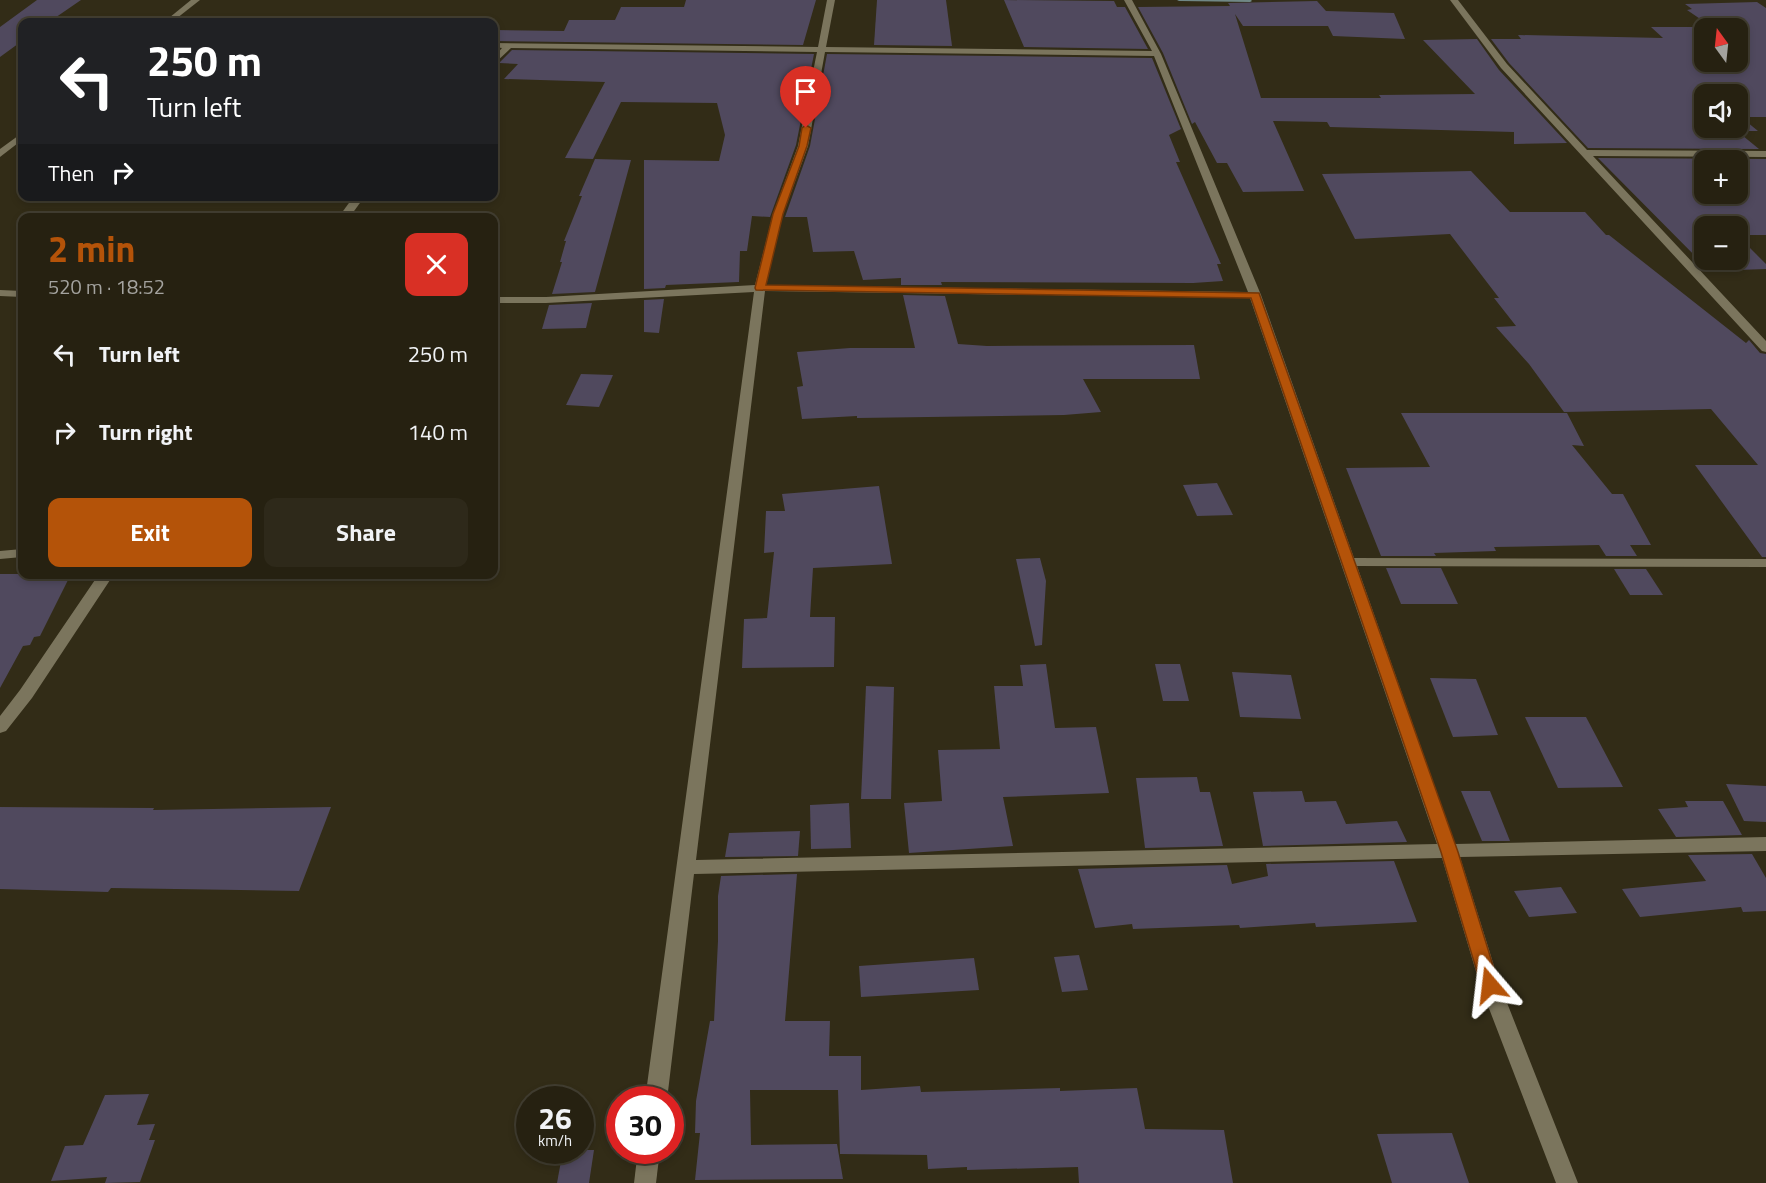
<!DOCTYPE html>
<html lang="en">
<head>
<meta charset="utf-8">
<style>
	body { margin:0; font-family:"Titillium Web",sans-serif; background:#2e291a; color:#f1f3f6; height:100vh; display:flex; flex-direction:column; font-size:22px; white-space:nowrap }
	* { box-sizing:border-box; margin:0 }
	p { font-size:20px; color:#a4a39f }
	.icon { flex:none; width:33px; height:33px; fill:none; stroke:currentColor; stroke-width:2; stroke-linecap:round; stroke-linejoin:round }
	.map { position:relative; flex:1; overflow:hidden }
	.panel { position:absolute; left:18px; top:213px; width:480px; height:366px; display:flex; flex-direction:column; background:#262111; border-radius:12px; box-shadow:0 3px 9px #0003,0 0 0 2px #423e31 }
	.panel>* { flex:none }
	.hud { position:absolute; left:18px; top:18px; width:480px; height:183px; border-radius:12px; box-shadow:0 3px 9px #0003,0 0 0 2px #423e31; background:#202124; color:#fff; overflow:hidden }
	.needle { width:39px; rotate:345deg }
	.tools { position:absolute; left:1694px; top:18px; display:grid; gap:12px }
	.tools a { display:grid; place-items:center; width:54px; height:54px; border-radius:12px; background:#262111; box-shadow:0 3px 9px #0003,0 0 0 2px #423e31; font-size:30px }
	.speed { position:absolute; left:516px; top:1086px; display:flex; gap:12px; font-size:30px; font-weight:700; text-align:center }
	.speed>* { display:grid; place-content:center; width:78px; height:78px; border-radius:50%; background:#262111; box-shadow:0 3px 9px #0003,0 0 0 2px #423e31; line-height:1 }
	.speed small { font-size:15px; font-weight:400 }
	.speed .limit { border:9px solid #d22; background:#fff; color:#111 }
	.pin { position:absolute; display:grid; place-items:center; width:51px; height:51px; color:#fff; margin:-62px -26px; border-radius:50% 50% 50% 0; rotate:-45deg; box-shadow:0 0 6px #0007 }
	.pin .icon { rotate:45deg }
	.me { position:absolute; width:66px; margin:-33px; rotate:343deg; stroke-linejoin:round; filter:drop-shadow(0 0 4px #0008) }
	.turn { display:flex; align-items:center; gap:21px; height:126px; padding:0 30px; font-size:27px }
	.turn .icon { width:78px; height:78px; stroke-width:2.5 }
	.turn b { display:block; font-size:42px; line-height:51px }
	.then { display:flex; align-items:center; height:57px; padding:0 30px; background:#0003; gap:12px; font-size:22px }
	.round { display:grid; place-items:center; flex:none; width:63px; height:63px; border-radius:12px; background:#2e291a }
	.headline { display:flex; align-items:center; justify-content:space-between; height:102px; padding:0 30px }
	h1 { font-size:36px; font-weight:700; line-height:45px; color:#b45309 }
	.cta { display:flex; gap:12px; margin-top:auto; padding:12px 30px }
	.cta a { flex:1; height:69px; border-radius:12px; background:#b45309; color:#fff; font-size:24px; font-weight:700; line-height:69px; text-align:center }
	.cta a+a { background:#2e291a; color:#f1f3f6 }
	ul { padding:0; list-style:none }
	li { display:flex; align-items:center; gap:18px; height:78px; padding:0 30px }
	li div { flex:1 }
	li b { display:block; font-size:22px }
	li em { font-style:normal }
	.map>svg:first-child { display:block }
</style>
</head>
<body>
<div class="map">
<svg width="1766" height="1183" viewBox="0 0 1766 1183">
	<rect width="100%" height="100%" fill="#322c17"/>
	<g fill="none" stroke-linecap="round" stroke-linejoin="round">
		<polygon fill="#708886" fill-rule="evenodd" points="1177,0 1251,0 1252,1 1250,2 1179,1"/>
	</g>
	<g fill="#50495e" fill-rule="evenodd">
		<polygon points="37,0 81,0 49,22 22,22 22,41 0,57 0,27"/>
		<polygon points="686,0 816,0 803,45 494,41 494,30 564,31 569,20 615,20 621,7 684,7"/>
		<polygon points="877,0 946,0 952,46 874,45"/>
		<polygon points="1004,0 1114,1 1117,7 1125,7 1148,49 1024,47"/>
		<polygon points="1317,1 1326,11 1394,13 1405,39 1333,36 1328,26 1243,26 1235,14 1261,98 1381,98 1379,95 1475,94 1423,40 1477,39 1499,70 1567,143 1514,144 1514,132 1330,127 1327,122 1273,121 1304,191 1243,192 1227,163 1217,163 1195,122 1192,124 1163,53 1138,7 1230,6 1228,3"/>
		<path d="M1757,2L1766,8V117H1741L1758,131H1737L1759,149L1588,148L1509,63L1491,39H1521L1518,35L1663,38L1651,27H1712L1687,10L1692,9L1685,4ZM1704,28H1737V62H1704ZM1704,94H1737V128H1704Z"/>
		<polygon points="512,50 814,54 796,145 770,217 752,216 747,251 740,251 739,282 666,285 665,288 644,289 644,160 719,161 725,135 717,103 621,102 593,159 565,158 605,82 504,79 518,64 499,63"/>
		<polygon points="827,54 1152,58 1181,129 1169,135 1180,162 1176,162 1221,264 1217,264 1223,281 1193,283 941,282 942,285 901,285 901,278 863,280 854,251 813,252 807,217 785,217 810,146"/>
		<path d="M1598,158L1766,159V235H1737V226H1704V260H1737V235L1766,264V269L1710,271ZM1704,160H1737V194H1704Z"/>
		<polygon points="595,159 631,160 595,292 552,294 562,262 560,262 566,241 564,241 582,196 579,196"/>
		<polygon points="1471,171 1510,212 1585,212 1606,235 1609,235 1746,343 1749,340 1760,353 1766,354 1766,557 1762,557 1695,465 1758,465 1711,409 1564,412 1529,364 1496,327 1516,326 1494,298 1499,298 1450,234 1355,239 1322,174"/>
		<polygon points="903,295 945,296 958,344 987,346 1194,345 1200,379 1083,379 1101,412 1064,415 857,418 857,416 802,419 797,387 803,386 797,352 850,348 915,348"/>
		<polygon points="664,299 659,333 644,332 644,300"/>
		<polygon points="592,303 586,328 542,329 549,305"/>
		<polygon points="581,374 613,375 599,407 566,405"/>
		<polygon points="1401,413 1567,413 1584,446 1572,445 1612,494 1623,494 1651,545 1630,545 1637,556 1606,556 1599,545 1494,547 1496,551 1434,553 1436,556 1381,556 1346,468 1430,467"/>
		<polygon points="1217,483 1233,515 1197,516 1183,485"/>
		<polygon points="879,486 892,564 813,568 810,617 835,617 834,667 742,668 744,619 767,618 774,552 764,553 766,511 785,511 782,494"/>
		<polygon points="1040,558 1046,581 1042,645 1035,646 1016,559"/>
		<polygon points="1386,568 1441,568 1458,604 1401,604"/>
		<polygon points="1614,569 1646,569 1663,595 1630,595"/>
		<polygon points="0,574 71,574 40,636 34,637 30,645 23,646 0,688"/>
		<polygon points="1046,664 1055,728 1096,727 1109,793 1003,797 1013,846 909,853 904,803 942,801 938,750 1000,749 994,686 1023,686 1020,665"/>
		<polygon points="1155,664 1180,664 1189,701 1163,701"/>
		<polygon points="1232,672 1291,675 1301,719 1240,717"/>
		<polygon points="1430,678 1476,679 1498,735 1453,737"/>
		<polygon points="866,686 894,687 891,799 861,799"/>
		<polygon points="1525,717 1586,717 1623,787 1558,788"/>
		<polygon points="1197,777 1200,792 1210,792 1223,846 1145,848 1136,778"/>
		<polygon points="1726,784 1766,786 1766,822 1744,821"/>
		<polygon points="1302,791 1305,802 1336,801 1346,824 1397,821 1407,842 1263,846 1253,792"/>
		<polygon points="1461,791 1490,791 1510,841 1482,841"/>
		<polygon points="1685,801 1723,801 1742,835 1676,837 1658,809 1688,807"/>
		<polygon points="849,803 851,848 811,849 810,805"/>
		<polygon points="0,807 154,808 153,810 331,807 299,891 111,888 108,892 0,889"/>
		<polygon points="800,831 798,856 725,857 729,833"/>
		<polygon points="1752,854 1766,878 1766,911 1743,912 1741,907 1640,917 1622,889 1706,881 1688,855"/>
		<polygon points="1394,861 1417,922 1316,927 1315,923 1240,928 1239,925 1133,929 1132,924 1095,928 1078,869 1227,865 1232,884 1268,876 1266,864"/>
		<polygon points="797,874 785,1021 830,1021 829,1056 861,1056 861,1090 920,1086 921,1092 1060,1088 1060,1091 1137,1088 1145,1129 1224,1130 1233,1183 1079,1183 1078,1167 967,1170 967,1167 928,1169 927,1155 840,1154 838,1090 750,1090 751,1145 837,1144 843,1179 695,1180 700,1133 695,1133 696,1101 710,1021 714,1021 718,941 718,896 721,876"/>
		<polygon points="1561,887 1577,913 1529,917 1514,891"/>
		<polygon points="1079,955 1088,990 1062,992 1054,957"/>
		<polygon points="974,958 979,990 861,997 859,966"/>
		<polygon points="149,1094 137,1125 155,1124 149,1140 155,1140 140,1182 105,1183 107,1177 51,1181 65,1146 83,1145 105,1095"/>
		<polygon points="1452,1133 1469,1183 1392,1183 1377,1134"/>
		<polygon points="563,1150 594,1150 589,1183 557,1183"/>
	</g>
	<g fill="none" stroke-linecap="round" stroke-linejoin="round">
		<g fill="#7b755d" fill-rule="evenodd">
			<polygon points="191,0 200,0 172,22 164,22"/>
			<path d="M827,0H835L826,47L1152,51L1124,0H1132L1161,54L1261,295L1354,558L1766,559V567L1357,566L1455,844L1766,837V851L1460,857L1500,985L1578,1183H1556L1480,985L1442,858L694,874L667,1100H645L754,292L546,303H494V297H546L755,285L773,214L798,146L817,52L511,48L494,64V57L502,48L494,47V43L818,47ZM825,52L1154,56L1248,292L766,285L783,214L808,146ZM765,291L1250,298L1437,844L696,860Z"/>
			<polygon points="1450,0 1458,0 1507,64 1587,150 1766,151 1766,157 1593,156 1766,341 1766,352 1762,351 1501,68"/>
			<polygon points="22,133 22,140 0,157 0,149"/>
			<polygon points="354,196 365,196 349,218 338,218"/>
			<polygon points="0,290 22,291 22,297 0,296"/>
			<polygon points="22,549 22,557 0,559 0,551"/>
			<polygon points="99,574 114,574 32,698 6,731 0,733 0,716 20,690"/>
			<polygon points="638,1150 660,1150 656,1183 634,1183"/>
		</g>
	</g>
	<polygon fill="#b45309" stroke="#753606" stroke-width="1.5" points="806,125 811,128 807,146 783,214 766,285 1259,293 1458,852 1499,985 1496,990 1490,992 1483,990 1481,985 1441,852 1251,298 756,290 755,288 773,214 799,146 802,128"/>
</svg>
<div class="tools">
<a><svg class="needle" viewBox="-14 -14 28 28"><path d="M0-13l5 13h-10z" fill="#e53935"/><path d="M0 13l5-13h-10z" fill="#a4a39f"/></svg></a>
<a><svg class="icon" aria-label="sound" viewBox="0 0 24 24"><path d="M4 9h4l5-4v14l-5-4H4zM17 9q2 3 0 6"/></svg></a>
<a>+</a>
<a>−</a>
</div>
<div class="speed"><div>26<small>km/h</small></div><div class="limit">30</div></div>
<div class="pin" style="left:806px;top:128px;background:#d93025"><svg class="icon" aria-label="arrive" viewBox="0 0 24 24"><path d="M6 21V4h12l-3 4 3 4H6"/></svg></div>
<svg class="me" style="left:1490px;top:985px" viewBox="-20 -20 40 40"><path d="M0-17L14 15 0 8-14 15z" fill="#b45309" stroke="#fff" stroke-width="4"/></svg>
<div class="hud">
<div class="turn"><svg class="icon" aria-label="left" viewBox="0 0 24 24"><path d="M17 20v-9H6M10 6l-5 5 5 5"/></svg><div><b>250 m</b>Turn left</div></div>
<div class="then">Then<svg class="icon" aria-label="right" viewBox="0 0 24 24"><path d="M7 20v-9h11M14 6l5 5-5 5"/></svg></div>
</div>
<section class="panel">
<div class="headline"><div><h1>2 min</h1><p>520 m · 18:52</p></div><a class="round" style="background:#d93025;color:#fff"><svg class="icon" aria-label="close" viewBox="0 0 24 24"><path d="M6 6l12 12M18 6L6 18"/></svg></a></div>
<ul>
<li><svg class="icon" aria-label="left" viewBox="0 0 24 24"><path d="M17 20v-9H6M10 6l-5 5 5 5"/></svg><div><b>Turn left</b></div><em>250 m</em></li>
<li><svg class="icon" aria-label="right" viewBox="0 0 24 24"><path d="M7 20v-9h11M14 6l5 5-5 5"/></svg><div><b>Turn right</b></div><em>140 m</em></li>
</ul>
<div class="cta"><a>Exit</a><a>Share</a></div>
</section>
</div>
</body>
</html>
